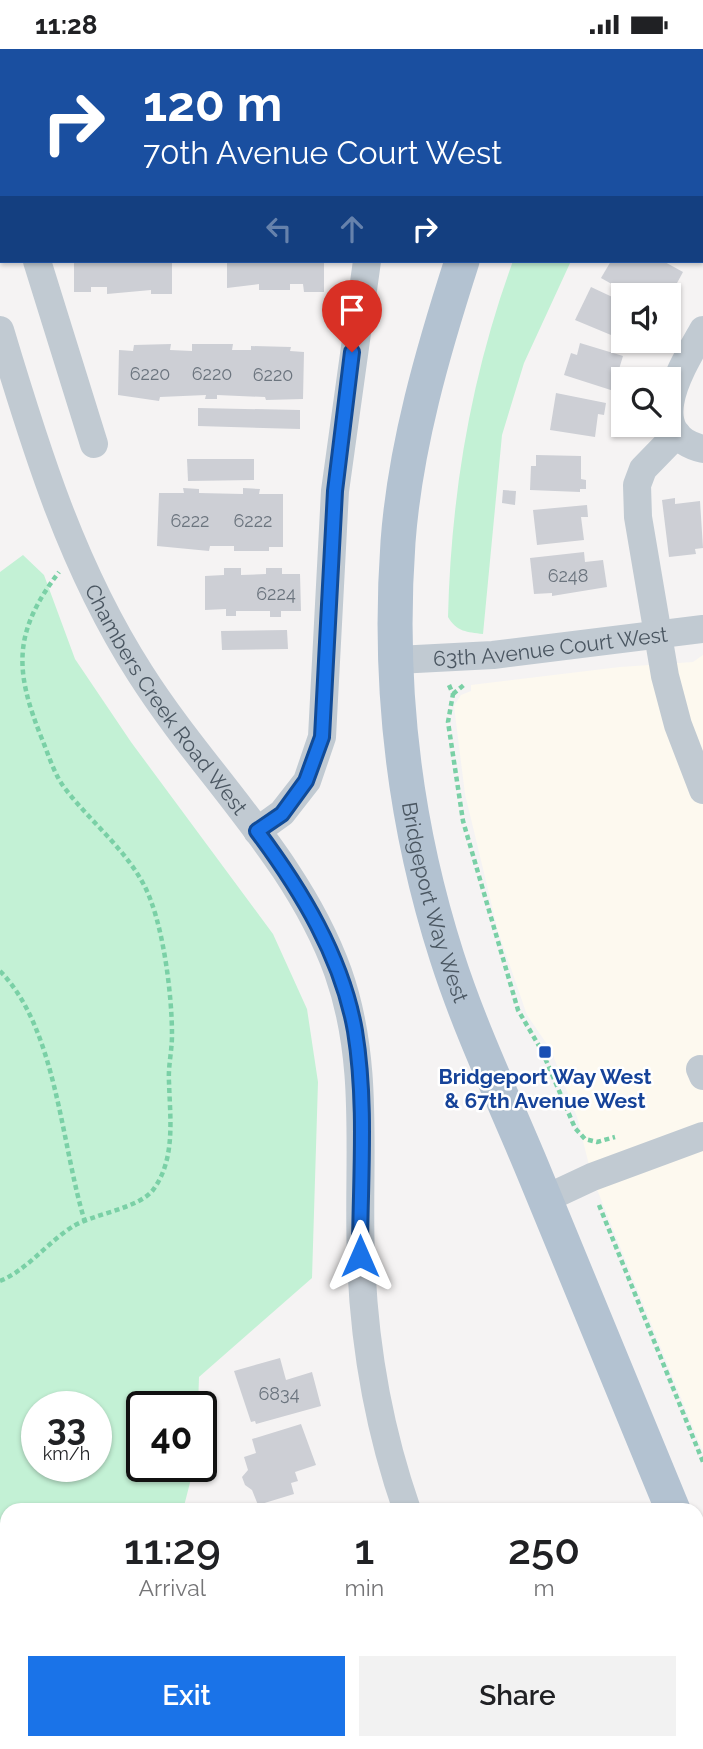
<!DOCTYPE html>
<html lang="en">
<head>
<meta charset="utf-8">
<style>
	body { margin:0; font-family:Raleway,sans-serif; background:#f2f2f2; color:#202124; height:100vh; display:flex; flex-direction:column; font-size:26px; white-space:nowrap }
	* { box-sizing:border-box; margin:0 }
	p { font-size:23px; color:#757577 }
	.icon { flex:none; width:38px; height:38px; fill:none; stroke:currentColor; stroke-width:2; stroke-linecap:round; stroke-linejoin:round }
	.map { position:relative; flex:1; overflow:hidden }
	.panel { position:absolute; left:0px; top:1454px; width:704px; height:247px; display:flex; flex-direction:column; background:#fff; border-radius:21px 21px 0 0; box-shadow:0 2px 5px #0004 }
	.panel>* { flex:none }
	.banner { position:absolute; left:0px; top:0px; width:704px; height:214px; box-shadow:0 2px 5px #0004; background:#1a4fa0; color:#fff; overflow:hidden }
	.controls { position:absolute; left:611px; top:234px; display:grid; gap:14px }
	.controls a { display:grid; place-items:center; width:70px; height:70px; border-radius:0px; background:#fff; box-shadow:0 2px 5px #0004; font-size:35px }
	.speed { position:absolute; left:21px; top:1342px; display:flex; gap:14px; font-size:35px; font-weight:700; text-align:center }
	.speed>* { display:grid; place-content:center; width:91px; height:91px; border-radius:50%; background:#fff; box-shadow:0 2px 5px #0004; line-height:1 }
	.speed small { font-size:18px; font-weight:400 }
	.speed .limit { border:4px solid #111; border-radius:10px; background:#fff; color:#111 }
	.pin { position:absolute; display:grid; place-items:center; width:60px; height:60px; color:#fff; margin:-72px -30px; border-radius:50% 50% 50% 0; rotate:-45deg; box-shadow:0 0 7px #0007 }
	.pin .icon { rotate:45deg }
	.me { position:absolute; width:77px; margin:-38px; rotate:0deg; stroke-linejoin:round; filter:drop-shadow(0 0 5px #0008) }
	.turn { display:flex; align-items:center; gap:24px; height:147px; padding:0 28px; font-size:32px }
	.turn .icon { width:91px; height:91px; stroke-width:2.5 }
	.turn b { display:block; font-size:49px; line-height:60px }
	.lanes { display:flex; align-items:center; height:66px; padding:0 28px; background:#0003; justify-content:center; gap:35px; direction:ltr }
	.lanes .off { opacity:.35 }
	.eta { display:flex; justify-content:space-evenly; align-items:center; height:119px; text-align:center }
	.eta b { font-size:42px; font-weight:600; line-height:49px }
	.cta { display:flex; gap:14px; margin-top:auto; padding:14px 28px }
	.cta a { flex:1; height:80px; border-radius:0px; background:#1a73e8; color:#fff; font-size:28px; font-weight:600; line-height:80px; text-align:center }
	.cta a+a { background:#f2f2f2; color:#202124 }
	.status { display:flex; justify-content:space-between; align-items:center; height:49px; padding:0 35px; background:#fff; direction:ltr }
	.status svg { height:19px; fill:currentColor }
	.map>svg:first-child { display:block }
</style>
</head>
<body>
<div class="status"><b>11:28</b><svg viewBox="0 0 49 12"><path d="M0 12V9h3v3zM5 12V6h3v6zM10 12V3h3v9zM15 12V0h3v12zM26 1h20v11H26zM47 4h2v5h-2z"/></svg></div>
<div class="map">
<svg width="703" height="1700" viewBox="0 0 703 1700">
	<rect width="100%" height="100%" fill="#f5f3f3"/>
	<polygon fill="#fdf9ef" points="703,606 703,1403 592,1128 577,1068 551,1001 527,966 498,882 465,745 454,657 461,646 471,642 471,636 620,618 693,613"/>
	<g fill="#c3f1d5" fill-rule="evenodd">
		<path d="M513,212H571L524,314L502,386L483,585C467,583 457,583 448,568C451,445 471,327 513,212Z"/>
		<path d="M23,506L44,526L75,610L131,693L273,885L307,960L318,1033L312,1229L199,1328L198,1358H142V1418H194L183,1461H7V1694H334L341,1700H0V523ZM37,1358H96V1418H37Z"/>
	</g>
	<g fill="#cdcfd5">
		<polygon points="74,212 172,212 172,245 151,245 151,241 107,245 107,238 91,238 91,243 74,243"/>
		<polygon points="227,212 324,212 324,243 304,243 303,235 290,235 290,241 259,241 259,235 227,239"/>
		<polygon points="611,212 663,212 683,223 670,247 633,247 601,229"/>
		<polygon points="591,238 623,253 623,291 575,271"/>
		<polygon points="580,294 623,307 616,330 620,331 617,343 564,326 571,304 577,306"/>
		<polygon points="171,295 170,301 192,302 192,295 233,295 232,301 251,301 251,297 291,298 290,302 304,303 303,350 266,351 265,348 217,346 217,350 205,350 206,346 160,348 159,352 118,346 119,301 133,302 134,296"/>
		<polygon points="556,344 606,354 604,366 598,365 595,388 550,381"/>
		<polygon points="198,359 300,361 300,380 198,377"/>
		<polygon points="536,406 581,407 581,430 586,431 586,440 580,440 580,443 530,441 531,417 536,417"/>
		<polygon points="187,410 254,410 254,431 188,432"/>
		<polygon points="183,439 199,440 199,444 243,445 243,439 260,440 259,445 283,445 283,498 269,498 269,502 234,502 234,497 210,497 209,502 157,497 159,444 184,444"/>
		<polygon points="503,441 516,442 515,456 502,454"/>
		<polygon points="675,449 675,455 700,452 703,499 695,500 696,505 669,508 662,451"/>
		<polygon points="587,456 588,468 581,468 584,491 537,496 533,461"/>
		<polygon points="584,503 585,513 603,511 607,538 552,547 552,544 534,545 530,509"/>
		<polygon points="224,519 241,519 241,526 266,525 266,519 282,519 282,525 300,525 301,562 281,562 281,568 270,568 270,562 236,562 236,567 226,567 226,560 205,561 205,527 224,526"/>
		<polygon points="287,581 288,600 222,601 221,582"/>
		<polygon points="280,1309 286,1331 312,1323 321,1357 256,1375 255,1372 251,1373 234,1322"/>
		<polygon points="301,1375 316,1416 295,1423 298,1432 291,1434 294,1445 258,1456 252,1441 245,1436 242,1428 248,1421 244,1408 256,1404 252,1390"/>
		<polygon points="381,1694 446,1694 438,1700 383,1700"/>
	</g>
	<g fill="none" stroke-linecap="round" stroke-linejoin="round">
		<g stroke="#7ad0a6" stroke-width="4.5" stroke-dasharray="5 3.5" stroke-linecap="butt">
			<polyline points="449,636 453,645 448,673 463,772 518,961 542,1002 575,1079 585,1090 597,1093 615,1088"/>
			<polyline points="453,645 465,635"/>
			<path d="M0,922C57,980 61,1096 85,1173"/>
			<polyline points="599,1156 703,1413"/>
			<path d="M0,1232C27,1221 47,1194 72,1178C92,1165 138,1160 153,1141C176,1110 170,1069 169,1033C168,1017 172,1002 172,986C172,945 163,872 144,836C125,800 92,774 67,742C55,728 49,707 42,690C14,621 13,583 59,523"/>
		</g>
		<g stroke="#c1cad2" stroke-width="28">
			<polyline points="422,0 426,2"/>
			<polyline points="0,23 2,16"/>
			<polyline points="0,93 2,99"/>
			<polyline points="37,212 94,395"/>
			<path id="s1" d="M0,281C36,401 72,518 140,624C204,725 297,809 338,923C371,1016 357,1113 361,1210C364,1295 379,1381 407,1461"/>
			<path d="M703,281C684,315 638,384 703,400"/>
			<polyline points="677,385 643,420 637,436 638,468 665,627 678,676 703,741"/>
			<path id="s2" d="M397,611L493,606L703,580"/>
			<polyline points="257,782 282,764 307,732 322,688 335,442 367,212"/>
			<polyline points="700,1020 703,1027"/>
			<polyline points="545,1150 592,1128 703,1087"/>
			<polyline points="696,1603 703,1600"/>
			<polyline points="544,1694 544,1700"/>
		</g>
		<g stroke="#b3c2d1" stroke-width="35">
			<polyline points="562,2 563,0"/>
			<path id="s3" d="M462,212C433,302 405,398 398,493C388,633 404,774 447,908C470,980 504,1051 533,1121C579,1235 626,1348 673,1461"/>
			<polyline points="696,1519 703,1535"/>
		</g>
	</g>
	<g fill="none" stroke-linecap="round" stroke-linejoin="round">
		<g stroke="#114b97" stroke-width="18">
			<path id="route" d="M352,303L335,442L322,688L306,732L282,765L257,782C301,841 342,908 355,982C367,1056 360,1133 360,1207"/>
		</g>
		<use href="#route" stroke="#1a73e8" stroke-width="12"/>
	</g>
	<rect fill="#1a4fb4" stroke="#fff" stroke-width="2.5" x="538" y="996" width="14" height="14" rx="3.5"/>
	<g text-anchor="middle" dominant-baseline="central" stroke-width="5" stroke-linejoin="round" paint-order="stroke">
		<g font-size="18" fill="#6b747e">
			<text x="150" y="324">6220</text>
			<text x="212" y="324">6220</text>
			<text x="273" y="325">6220</text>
			<text x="190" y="471">6222</text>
			<text x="253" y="471">6222</text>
			<text x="568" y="526">6248</text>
			<text x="276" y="544">6224</text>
			<text x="279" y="1344">6834</text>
		</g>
		<g font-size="21" fill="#4a5661" stroke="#fff">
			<text stroke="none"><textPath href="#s2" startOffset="154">63th Avenue Court West</textPath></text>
			<text stroke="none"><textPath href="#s1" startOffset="408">Chambers Creek Road West</textPath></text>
			<text stroke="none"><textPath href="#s3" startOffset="653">Bridgeport Way West</textPath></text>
		</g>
		<g font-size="21" font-weight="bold" fill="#164399" stroke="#fff">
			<text x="545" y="1027">Bridgeport Way West<tspan x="545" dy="24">&amp; 67th Avenue West</tspan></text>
		</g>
	</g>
</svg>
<div class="controls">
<a><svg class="icon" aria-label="sound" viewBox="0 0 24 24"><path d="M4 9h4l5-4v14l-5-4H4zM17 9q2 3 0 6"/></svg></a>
<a><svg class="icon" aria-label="search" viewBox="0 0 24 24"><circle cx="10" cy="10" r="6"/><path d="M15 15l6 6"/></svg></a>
</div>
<div class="speed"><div>33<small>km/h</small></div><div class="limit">40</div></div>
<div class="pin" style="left:352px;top:303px;background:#d93025"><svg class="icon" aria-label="arrive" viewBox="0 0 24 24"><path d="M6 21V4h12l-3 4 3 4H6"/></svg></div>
<svg class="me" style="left:360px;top:1207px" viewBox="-20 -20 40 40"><path d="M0-17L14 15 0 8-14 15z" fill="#1a73e8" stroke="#fff" stroke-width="4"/></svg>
<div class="banner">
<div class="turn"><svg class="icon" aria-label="right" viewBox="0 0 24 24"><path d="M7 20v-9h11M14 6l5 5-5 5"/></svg><div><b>120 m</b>70th Avenue Court West</div></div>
<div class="lanes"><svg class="icon off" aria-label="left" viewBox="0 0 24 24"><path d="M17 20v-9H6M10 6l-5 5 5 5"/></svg><svg class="icon off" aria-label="ahead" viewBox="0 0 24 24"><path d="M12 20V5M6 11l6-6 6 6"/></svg><svg class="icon" aria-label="right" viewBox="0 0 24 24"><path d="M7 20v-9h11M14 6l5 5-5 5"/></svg></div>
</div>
<section class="panel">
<div class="eta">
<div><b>11:29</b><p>Arrival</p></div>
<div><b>1</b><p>min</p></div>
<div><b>250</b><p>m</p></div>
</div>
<div class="cta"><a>Exit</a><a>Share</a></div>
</section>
</div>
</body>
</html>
